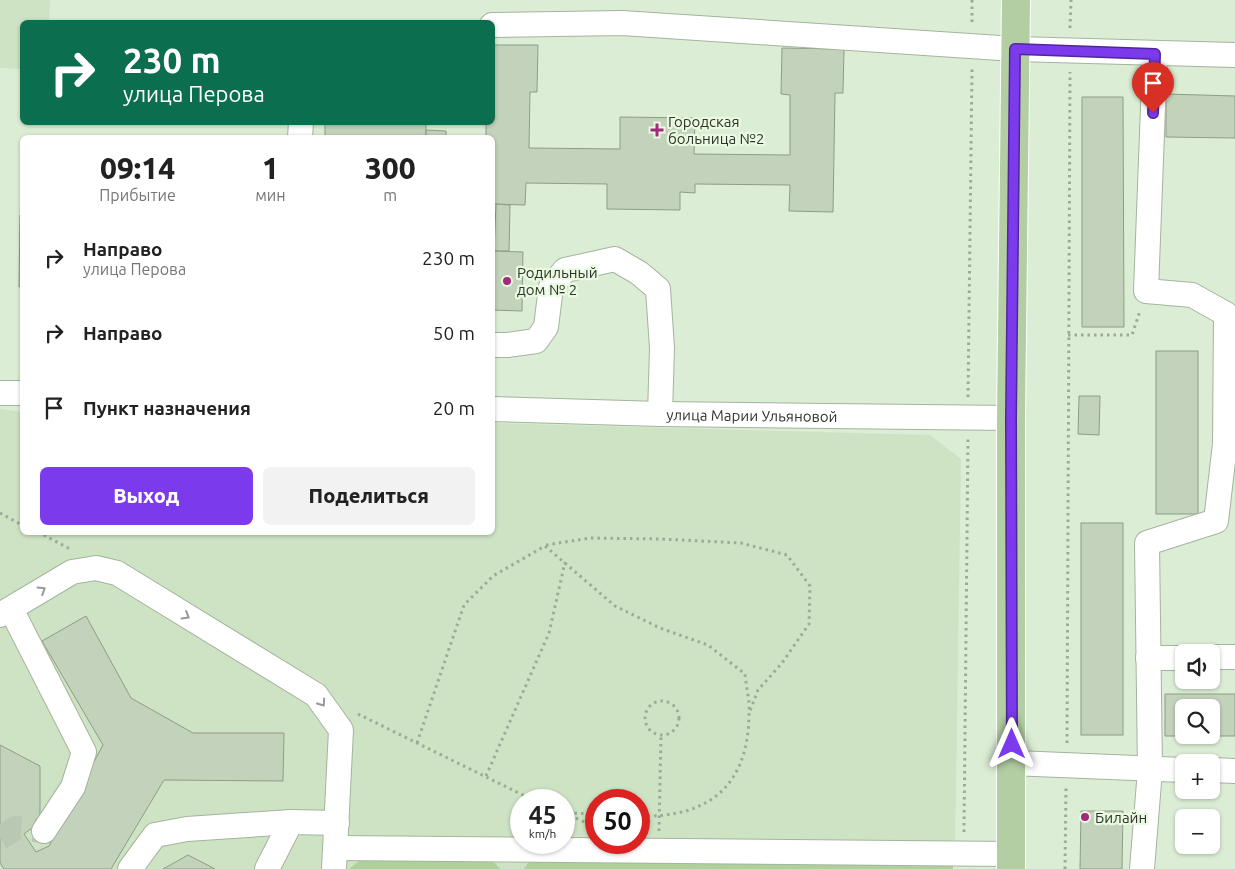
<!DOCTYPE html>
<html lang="ru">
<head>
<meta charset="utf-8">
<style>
	body { margin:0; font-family:Ubuntu,sans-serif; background:#f2f2f2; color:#222; height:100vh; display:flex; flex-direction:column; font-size:19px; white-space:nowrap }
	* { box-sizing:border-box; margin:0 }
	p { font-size:16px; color:#767676 }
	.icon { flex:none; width:28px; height:28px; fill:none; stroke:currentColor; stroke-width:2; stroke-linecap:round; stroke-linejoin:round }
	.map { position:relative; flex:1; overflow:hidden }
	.details { position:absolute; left:20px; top:135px; width:475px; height:400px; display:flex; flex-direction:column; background:#fff; border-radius:8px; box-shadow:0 1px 4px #0004 }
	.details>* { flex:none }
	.hud { position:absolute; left:20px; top:20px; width:475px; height:105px; border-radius:8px; box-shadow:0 1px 4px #0004; background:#0b6e4f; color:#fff; overflow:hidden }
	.fabs { position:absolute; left:1175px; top:644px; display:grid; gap:10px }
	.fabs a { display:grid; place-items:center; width:45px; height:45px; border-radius:8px; background:#fff; box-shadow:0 1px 4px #0004; font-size:25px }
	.speed { position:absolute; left:510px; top:789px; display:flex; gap:10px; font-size:25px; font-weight:700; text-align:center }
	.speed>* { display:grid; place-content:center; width:65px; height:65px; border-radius:50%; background:#fff; box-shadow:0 1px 4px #0004; line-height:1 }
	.speed small { font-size:12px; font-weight:400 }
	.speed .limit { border:8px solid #d22; background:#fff; color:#111 }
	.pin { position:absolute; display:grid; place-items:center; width:42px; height:42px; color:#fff; margin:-51px -21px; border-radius:50% 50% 50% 0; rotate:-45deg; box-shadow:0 0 5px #0007 }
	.pin .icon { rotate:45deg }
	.me { position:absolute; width:55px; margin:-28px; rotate:0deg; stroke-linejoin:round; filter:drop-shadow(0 0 4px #0008) }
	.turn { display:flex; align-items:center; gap:18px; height:105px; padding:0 20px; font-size:22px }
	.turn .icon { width:65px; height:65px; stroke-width:2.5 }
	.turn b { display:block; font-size:35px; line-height:42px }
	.eta { display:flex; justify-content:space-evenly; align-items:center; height:85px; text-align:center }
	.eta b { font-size:30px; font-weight:800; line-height:35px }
	.button { display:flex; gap:10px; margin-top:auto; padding:10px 20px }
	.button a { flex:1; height:58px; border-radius:8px; background:#7c3aed; color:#fff; font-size:20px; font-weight:800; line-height:58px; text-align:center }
	.button a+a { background:#f2f2f2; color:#222 }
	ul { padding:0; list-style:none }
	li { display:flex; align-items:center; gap:15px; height:75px; padding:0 20px }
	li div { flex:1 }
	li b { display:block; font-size:19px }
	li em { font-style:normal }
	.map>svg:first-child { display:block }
</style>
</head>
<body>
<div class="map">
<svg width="1235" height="869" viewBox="0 0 1235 869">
	<rect width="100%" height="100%" fill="#dcedd5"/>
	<g fill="#cee3c4" fill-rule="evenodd">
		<polygon points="0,0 50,0 49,22 22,22 22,69 0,68"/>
		<path d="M0,409L22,412V532H492L493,423L930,435L961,459L955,853L953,869H0ZM521,800H564V842H521ZM596,800H639V842H596Z"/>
	</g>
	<g fill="#aed19c">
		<polygon points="369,859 480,859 495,863 500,869 349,869 359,861"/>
		<polygon points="541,860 953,865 953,869 524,869 528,863"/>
	</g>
	<g fill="#c2d2bb" stroke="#8e9d86" fill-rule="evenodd">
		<polygon points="492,45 538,45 537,92 530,92 529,148 620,149 620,117 695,118 694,154 790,155 790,95 781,94 782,48 844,49 843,93 835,93 833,212 789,211 790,185 695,184 695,193 680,192 680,210 607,209 607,184 526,183 525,205 492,204 492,138 486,138 486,122 492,122"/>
		<polygon points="1166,94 1235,96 1235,138 1166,137"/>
		<polygon points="1082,97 1123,97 1124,327 1082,327"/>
		<rect x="325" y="122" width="101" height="16"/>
		<polygon points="426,130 446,131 446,138 426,138"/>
		<polygon points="496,204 510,205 509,251 494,251"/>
		<polygon points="20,215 22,215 22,287 19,287"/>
		<polygon points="492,251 523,252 522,311 492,310"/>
		<rect x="1156" y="351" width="42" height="163"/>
		<polygon points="1079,396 1100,396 1099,435 1078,434"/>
		<rect x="1081" y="523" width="42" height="212"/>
		<polygon points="86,616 131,698 193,733 284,733 283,781 164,780 111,869 4,869 0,863 0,745 40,766 40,822 24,834 36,852 49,846 103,745 42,641"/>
		<path d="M1165,694H1235V736H1165ZM1184,708H1211V735H1184Z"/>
		<polygon points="1081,811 1123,811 1122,869 1080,869"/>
		<polygon points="188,855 215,869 163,869"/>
	</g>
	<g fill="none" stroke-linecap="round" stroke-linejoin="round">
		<polyline stroke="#b9c8b3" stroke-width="24" stroke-dasharray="24 12" stroke-linecap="butt" points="0,838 16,828 44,831"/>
		<g stroke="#a4b49d" stroke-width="26">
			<g id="minor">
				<polyline points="492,25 622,23 1015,49 1235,55"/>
				<polyline points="300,138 301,122"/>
				<polyline points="492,345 507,345 536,341 546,327 551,287 565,270 615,259 639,273 658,289 662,348 660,414"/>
				<polyline points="0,393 22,393"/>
				<path id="s1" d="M492,409L660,414L1011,418"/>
				<polyline points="11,609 84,752 73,787 44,831"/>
				<polyline points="0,615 72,572 96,568 117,573 316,695 341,730 334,869"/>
				<polyline points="1211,657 1235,657"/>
				<polyline points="1148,658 1184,658"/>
				<polyline points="1013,763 1184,770"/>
				<polyline points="1211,770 1235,771"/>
				<polyline points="335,848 1011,854"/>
				<polyline points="130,869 155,835 187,829 291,822"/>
				<polyline points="267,869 291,822 337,823"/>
				<polyline points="1142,869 1150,770 1147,543 1216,521 1225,444 1226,314 1192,295 1146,291 1155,54"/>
			</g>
		</g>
		<g stroke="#fff" stroke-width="30">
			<polyline id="major" points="1011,869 1011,418 1016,0"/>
		</g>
		<g stroke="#9daa97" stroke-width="3" stroke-dasharray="2.5 4" stroke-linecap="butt">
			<polyline points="972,0 972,24"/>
			<polyline points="1070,28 1071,0"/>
			<polyline points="1068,335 1132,335 1140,311"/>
			<polyline points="968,397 972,68"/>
			<polyline points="0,513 22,525"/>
			<polyline points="38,532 70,549"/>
			<polyline points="546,545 590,538 661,539 741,543 787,555 810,586 809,624 782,663 758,690 750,711"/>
			<circle cx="662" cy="718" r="17"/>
			<polyline points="358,714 533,800"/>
			<path d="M417,743L464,605L493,576L545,546L615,606L660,628L708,645L745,674C746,687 750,700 749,712C749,785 710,818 639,816"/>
			<polyline points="1067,743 1070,72"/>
			<polyline points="486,776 549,633 565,562"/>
			<polyline points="564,813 596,827"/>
			<polyline points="568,813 596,814"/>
			<polyline points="659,831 661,735"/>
			<polyline points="964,832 968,438"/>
			<polyline points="1065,869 1066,787"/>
		</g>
		<use href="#minor" stroke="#fff" stroke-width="24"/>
		<use href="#major" stroke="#b2cea2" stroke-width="28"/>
	</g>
	<defs><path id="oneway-chevron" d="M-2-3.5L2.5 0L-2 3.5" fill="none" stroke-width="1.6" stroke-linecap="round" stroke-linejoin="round" transform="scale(1.25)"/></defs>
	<g stroke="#969a95">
		<use href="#oneway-chevron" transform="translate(42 590) rotate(-32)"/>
		<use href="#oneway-chevron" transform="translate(186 616) rotate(31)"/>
		<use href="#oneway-chevron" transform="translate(322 703) rotate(55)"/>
	</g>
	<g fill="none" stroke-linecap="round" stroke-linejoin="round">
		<g stroke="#51269a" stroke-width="12">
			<polyline id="route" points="1012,744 1011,418 1015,49 1155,54 1153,113"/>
		</g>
		<use href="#route" stroke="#7c3aed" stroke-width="9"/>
	</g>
	<g fill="#a6287b" stroke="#eafae2" stroke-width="2">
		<path d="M654.5 122.5h5v5h5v5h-5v5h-5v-5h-5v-5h5z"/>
		<circle cx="507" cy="281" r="5"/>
		<circle cx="1085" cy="817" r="5"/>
	</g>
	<g text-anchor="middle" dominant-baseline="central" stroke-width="4.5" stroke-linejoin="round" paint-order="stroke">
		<g font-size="15" fill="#2e342b" stroke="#eafae2" text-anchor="start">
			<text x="668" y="121">Городская<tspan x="668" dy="17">больница №2</tspan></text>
			<text x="517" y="272">Родильный<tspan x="517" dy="17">дом № 2</tspan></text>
			<text x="1095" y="817">Билайн</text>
		</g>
		<g font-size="15" fill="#2e342b" stroke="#eafae2">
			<text stroke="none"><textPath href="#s1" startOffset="260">улица Марии Ульяновой</textPath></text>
		</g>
	</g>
</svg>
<div class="fabs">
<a><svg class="icon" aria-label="sound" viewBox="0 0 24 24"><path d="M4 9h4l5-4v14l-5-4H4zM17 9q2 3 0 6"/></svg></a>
<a><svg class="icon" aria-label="search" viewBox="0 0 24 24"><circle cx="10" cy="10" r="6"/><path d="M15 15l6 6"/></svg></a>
<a>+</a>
<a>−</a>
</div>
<div class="speed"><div>45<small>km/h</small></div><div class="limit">50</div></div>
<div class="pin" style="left:1153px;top:113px;background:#d93025"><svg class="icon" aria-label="arrive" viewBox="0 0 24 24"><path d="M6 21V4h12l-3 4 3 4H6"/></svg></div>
<svg class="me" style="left:1012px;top:744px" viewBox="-20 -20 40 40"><path d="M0-17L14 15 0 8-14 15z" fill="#7c3aed" stroke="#fff" stroke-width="4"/></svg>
<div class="hud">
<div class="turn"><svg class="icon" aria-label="right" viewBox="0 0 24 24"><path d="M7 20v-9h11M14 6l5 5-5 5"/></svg><div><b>230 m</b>улица Перова</div></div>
</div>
<section class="details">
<div class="eta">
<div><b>09:14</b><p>Прибытие</p></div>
<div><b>1</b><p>мин</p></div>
<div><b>300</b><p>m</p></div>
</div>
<ul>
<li><svg class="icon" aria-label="right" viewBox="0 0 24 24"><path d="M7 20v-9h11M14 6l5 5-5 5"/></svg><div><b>Направо</b><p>улица Перова</p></div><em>230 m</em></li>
<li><svg class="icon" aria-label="right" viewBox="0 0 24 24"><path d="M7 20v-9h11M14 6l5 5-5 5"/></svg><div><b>Направо</b></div><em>50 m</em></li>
<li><svg class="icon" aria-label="arrive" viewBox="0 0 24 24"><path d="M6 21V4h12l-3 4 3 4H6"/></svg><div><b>Пункт назначения</b></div><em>20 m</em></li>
</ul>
<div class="button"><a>Выход</a><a>Поделиться</a></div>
</section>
</div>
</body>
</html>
